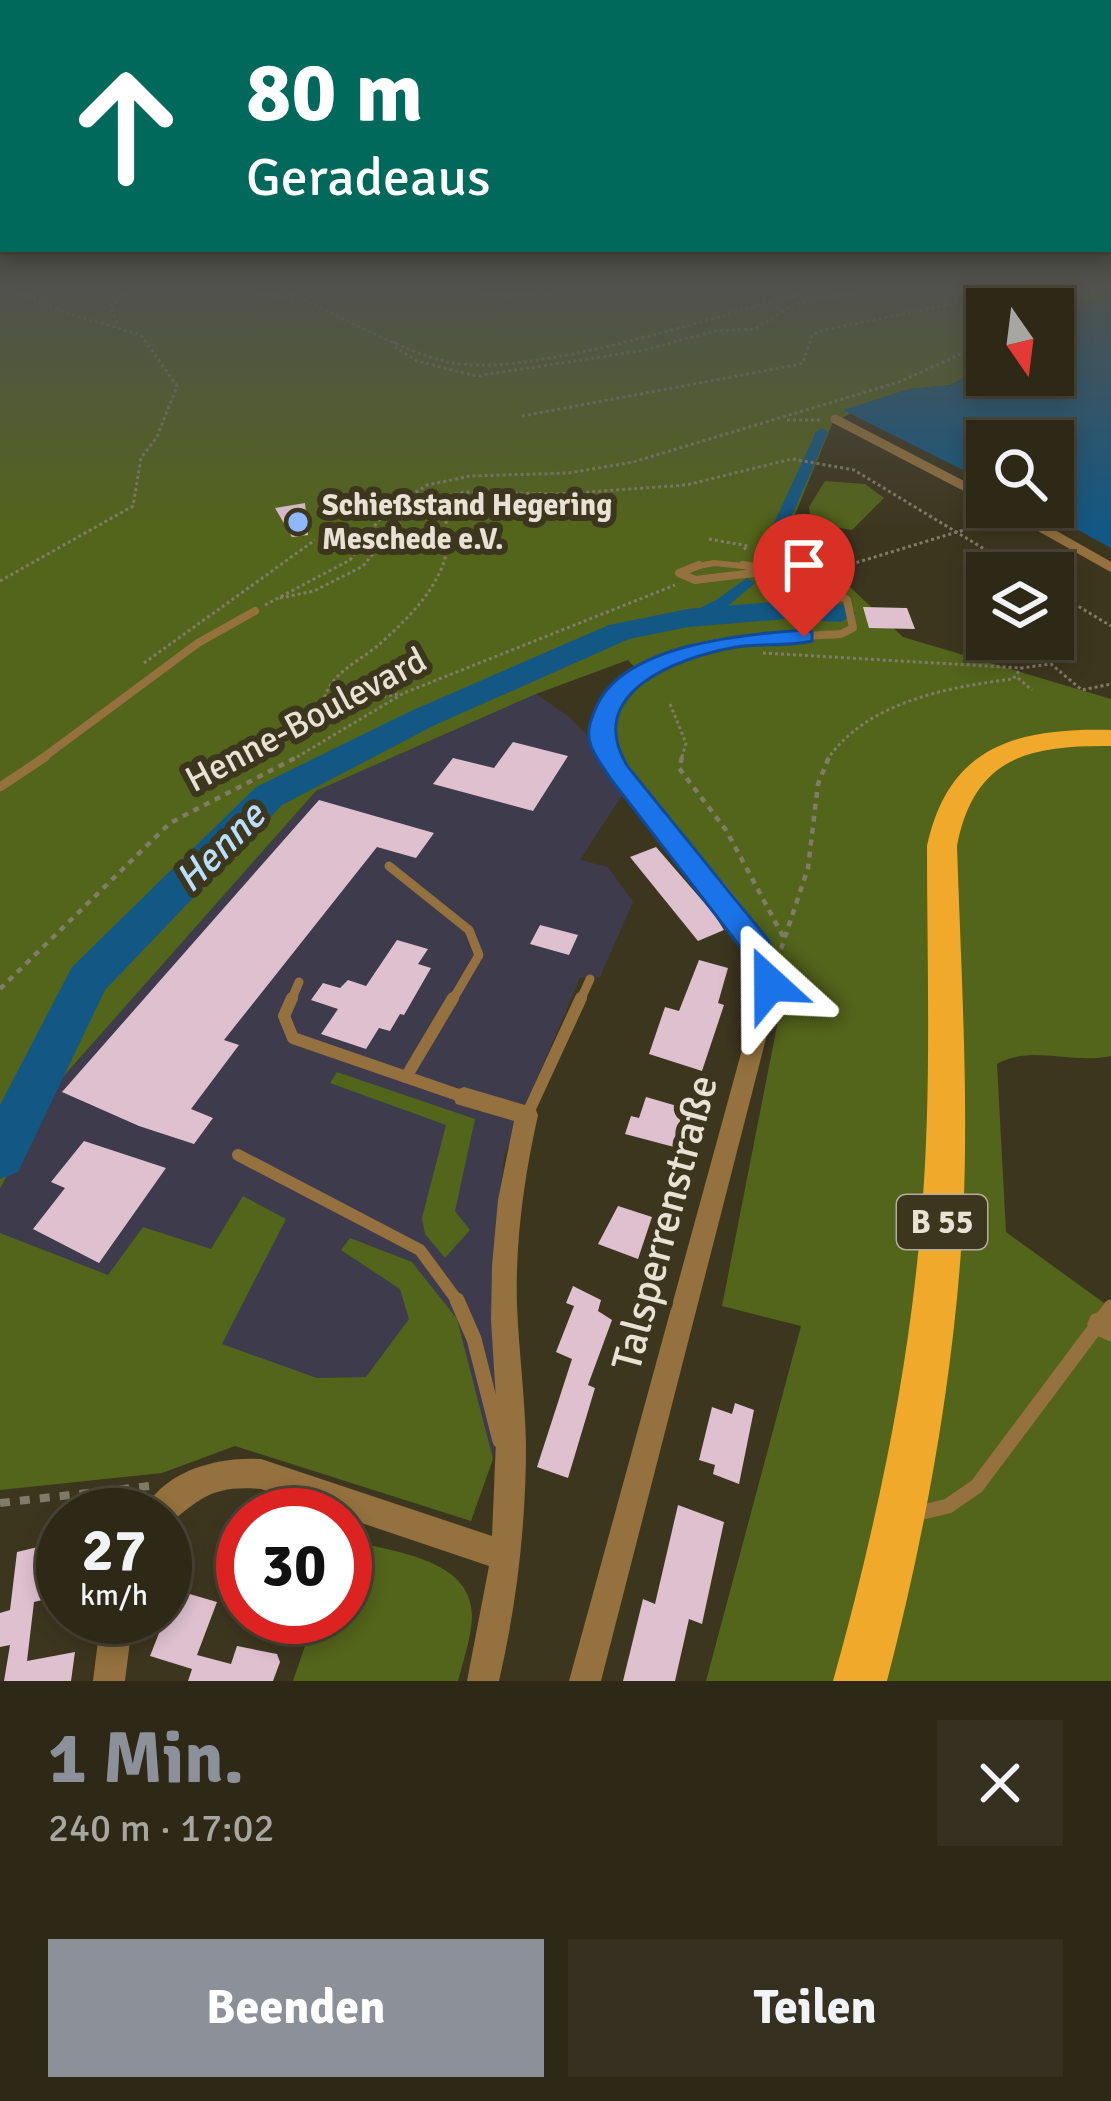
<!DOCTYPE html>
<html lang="de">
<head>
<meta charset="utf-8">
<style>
	body { margin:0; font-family:Signika,sans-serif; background:#363020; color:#f1f3f6; height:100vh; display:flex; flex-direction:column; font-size:45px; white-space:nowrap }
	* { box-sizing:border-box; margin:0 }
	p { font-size:39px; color:#a7a6a1 }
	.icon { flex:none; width:66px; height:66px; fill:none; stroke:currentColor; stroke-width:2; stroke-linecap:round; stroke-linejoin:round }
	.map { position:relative; height:1681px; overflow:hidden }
	.sheet { display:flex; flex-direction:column; background:#2e2817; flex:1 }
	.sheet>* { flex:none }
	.hud { position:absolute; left:0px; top:0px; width:1113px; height:252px; box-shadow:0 6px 18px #0003,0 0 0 3px #494436; background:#00695c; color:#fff; overflow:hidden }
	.needle { width:78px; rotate:166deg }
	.buttons { position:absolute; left:966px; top:288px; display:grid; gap:24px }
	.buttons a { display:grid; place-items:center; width:108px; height:108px; border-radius:0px; background:#2e2817; box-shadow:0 6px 18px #0003,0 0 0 3px #494436; font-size:60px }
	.speed { position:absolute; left:36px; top:1488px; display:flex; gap:24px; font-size:60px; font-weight:700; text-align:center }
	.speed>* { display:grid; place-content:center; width:156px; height:156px; border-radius:50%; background:#2e2817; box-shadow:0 6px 18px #0003,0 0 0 3px #494436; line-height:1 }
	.speed small { font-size:30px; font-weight:400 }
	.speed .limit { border:18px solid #d22; background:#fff; color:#111 }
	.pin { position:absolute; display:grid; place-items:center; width:102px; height:102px; color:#fff; margin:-123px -51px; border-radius:50% 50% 50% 0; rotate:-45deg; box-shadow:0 0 12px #0007 }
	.pin .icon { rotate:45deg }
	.me { position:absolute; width:132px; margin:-66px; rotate:336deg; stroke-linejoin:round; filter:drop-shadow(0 0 9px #0008) }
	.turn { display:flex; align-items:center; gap:42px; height:252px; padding:0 48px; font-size:54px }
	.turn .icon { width:156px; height:156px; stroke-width:2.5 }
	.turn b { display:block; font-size:84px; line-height:102px }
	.round { display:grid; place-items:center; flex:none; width:126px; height:126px; border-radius:0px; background:#363020 }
	.summary { display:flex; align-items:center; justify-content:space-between; height:204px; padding:0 48px }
	h1 { font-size:72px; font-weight:700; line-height:90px; color:#8c9099 }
	.button { display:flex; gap:24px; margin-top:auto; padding:24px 48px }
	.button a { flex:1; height:138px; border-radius:0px; background:#8c9099; color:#fff; font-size:48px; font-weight:700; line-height:138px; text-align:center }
	.button a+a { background:#363020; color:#f1f3f6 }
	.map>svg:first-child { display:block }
</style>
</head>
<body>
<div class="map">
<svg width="1111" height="1681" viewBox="0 0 1111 1681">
	<rect width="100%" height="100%" fill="#3d361f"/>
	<polygon fill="#3e3b4d" points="536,694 568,716 589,737 623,794 580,860 608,867 633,902 600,977 580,978 504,1156 491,1283 502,1388 493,1459 0,1267 0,1189 55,1086 316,791"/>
	<g fill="#53641b">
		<path d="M0,292H1110L1053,322V309H987V367L950,385L911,389L846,411L852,413L833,422L782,546L850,587L903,637L1111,699V1056C1072,1065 1034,1044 997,1064L1006,1232L1111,1308V1681H706L801,1326L722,1306L784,990L772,950L618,756L611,720L645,679L628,660L536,694L316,791L55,1086L0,1189Z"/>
		<polygon points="825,481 865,484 884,498 852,530 811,523 809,507"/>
		<polygon points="337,1072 475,1119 455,1211 470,1230 445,1258 425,1234 422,1218 446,1125 330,1083"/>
		<polygon points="243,1196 286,1219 222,1344 317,1378 366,1377 409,1319 400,1289 341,1250 350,1238 412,1262 457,1319 493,1459 471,1521 235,1446 162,1473 0,1490 0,1233 108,1275 143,1227 211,1249"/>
		<path d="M345,1539C390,1552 471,1557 472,1615C472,1636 463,1661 458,1681H293L315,1617H345Z"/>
	</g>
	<polygon fill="#135884" points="1111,292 1111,548 1036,507 1053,507 1053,441 987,441 987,482 843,410 909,389 951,385 987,367 987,375 1053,375 1053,322"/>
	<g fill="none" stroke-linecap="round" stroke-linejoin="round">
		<g fill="#135884" fill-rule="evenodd">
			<polygon points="822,428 828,432 772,562 759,565 756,562 816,432"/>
			<polygon points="747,578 755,583 728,606 688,623 680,618 716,600"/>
		</g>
		<polygon fill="#135884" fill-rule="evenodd" points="786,601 841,604 856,613 841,622 786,619 688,627 629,639 435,725 282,805 105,990 18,1172 0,1179 0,1105 72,967 256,787 411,711 609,625 688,609"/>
	</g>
	<g fill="#dec0cf">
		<polygon points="305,503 308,535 292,537 275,508"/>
		<polygon points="863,607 907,608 915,629 869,628"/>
		<polygon points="513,742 568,756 533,811 433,784 453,758 494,768"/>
		<polygon points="319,800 434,833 416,858 377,847 224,1040 239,1045 191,1109 213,1118 194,1144 139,1126 62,1092"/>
		<polygon points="656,847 714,914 724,930 698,941 630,857"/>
		<polygon points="540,925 578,935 569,955 530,944"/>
		<polygon points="397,940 428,949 418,964 431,968 404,1015 400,1014 390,1031 379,1028 366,1049 321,1034 338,1009 311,1000 323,983 340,988 348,980 366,986"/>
		<polygon points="699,960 728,968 718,1003 724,1005 702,1071 649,1054 665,1007 679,1011"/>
		<polygon points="646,1097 684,1108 674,1147 625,1134 631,1116 639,1118"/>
		<polygon points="84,1141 166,1168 99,1263 33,1229 65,1188 51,1182"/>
		<polygon points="618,1206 652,1217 638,1259 598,1244"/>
		<polygon points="573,1286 601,1300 598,1311 612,1320 588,1385 595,1388 568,1478 537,1467 572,1359 556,1352 574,1306 566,1303"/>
		<polygon points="735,1403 754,1410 739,1484 713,1474 715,1465 699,1460 712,1407 732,1414"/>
		<polygon points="678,1505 724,1522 702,1624 689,1619 675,1681 623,1681 643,1599 655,1604"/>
		<polygon points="63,1541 63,1595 34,1602 27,1661 75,1652 71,1681 4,1681 10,1645 0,1647 0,1613 10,1610 17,1552"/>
		<polygon points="176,1590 217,1602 197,1655 231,1664 237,1646 277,1654 280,1662 273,1681 188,1681 192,1669 150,1656"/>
	</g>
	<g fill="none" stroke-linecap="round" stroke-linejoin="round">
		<g stroke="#817b68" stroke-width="3" stroke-dasharray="3 3" stroke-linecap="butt">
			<polyline points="256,292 297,302"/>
			<path d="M287,292C330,311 405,353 448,362C529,380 721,314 808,292"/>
			<polyline points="467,292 517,297 549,292"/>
			<polyline points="1037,309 1061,292"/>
			<polyline points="117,323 110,306 129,292"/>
			<polyline points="395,341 394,346 417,361 476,376 640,351 715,331 755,329 795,304 855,292"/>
			<polyline points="522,416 796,365 803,363 812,335 824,330 1012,292"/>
			<polyline points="787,420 823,420"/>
			<polyline points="709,539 748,546 743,550"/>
			<polyline points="822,573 1000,519"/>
			<polyline points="0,581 133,506 141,458 157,437 177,386 141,335 60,311 18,292"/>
			<polyline points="1053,591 1111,626"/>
			<polyline points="280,598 314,591 363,566 405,516 435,498 465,492 560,494 686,485 792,459 854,470 1024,573"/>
			<polyline points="265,605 350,560 384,513 427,485 470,476 569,473 633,462 899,382 987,342"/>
			<polyline points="763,653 1021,668 1051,664 1082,690 1111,684"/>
			<polyline points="144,663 315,540"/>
			<polyline points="1018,678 1032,690"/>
			<path d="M398,694L337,705L324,699C332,673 356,663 376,647C419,610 473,555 435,498"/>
			<polyline points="670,704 686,743 681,760"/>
			<polyline points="292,760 404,693 675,585"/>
			<path d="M827,760C866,702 948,687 1013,679L1021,668"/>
		</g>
		<g stroke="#817b68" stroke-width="4.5" stroke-dasharray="6 6" stroke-linecap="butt">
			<polyline points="682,757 679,768 726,830 785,940"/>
			<polyline points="781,949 808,868 818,784 829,757"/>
			<polyline points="0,989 170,823 297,757"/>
		</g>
		<polyline stroke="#817b68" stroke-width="8" stroke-dasharray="10 10" stroke-linecap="butt" points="0,1503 149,1486"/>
		<polyline stroke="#94713e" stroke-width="6" points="689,568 714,563 762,568"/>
		<g stroke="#94713e" stroke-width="8">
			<polyline points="699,565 679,573 695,580 770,571"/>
			<polyline points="40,760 198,643 255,611"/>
			<path d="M609,760C598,739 597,719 612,698C661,631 768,639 841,634L853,628L847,600C815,580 779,571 743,565"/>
		</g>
		<g stroke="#94713e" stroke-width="9">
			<polyline points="608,757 655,818"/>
			<polyline points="0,787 45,757"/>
			<polyline points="389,866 469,930 479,955 452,1001"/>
			<polyline points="291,1001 299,982"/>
			<polyline points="580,1001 590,979"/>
		</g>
		<g stroke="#94713e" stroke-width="12">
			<polyline points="292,998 284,1016 293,1038 464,1097"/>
			<polyline points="406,1077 453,998"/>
			<polyline points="527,1115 581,998"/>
			<polyline points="238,1155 420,1250 459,1303"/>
		</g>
		<g stroke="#94713e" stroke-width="15">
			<polyline points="457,1300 474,1339 500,1441"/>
			<polyline points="919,1513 948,1506 977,1486 1111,1307"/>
		</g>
		<g stroke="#94713e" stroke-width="9">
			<polyline points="835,419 987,498"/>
			<polyline points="1005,507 1111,567"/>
		</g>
		<g fill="#94713e" fill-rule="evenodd">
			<path d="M655,812L661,814C706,864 765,915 780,984L601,1681H569L760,984C746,915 686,872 646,818Z"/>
			<path d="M464,1087L535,1108L538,1115C524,1178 515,1242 517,1306C519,1352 525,1398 526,1444C526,1524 517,1603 499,1681H467L489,1566L261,1489C212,1485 201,1498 165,1527V1515H142C160,1471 218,1456 261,1459L492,1536L497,1416L491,1320L492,1266L498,1200L514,1121L456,1104L453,1097L456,1090Z"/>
			<polygon points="1100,1311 1111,1315 1111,1342 1091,1333 1087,1324 1091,1315"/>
			<polygon points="101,1617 133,1617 125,1681 93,1681"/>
		</g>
		<path fill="#f0a92a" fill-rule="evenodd" d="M1111,730V746C1029,745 974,757 957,846C961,971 969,1096 963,1221C954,1377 926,1530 887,1681H833C875,1531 908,1378 921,1222C932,1097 927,971 927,846C949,745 1017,728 1111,730Z"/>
	</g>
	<linearGradient id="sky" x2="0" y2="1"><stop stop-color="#221e11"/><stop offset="0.55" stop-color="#51524d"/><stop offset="1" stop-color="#51524d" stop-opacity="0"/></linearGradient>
	<rect width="1111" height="528" fill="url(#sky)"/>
	<path fill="#1a73e8" stroke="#114b97" stroke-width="3" d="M804,630L812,632V641C787,647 761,643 736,647C676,658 582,693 628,767L769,941L786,984L781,992H759L745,953L610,778C604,768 595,757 591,746C586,732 590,722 595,710C620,644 744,634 804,630Z"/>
	<circle fill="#8db9fc" stroke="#3d361f" stroke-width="4.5" cx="298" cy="522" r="12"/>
	<g text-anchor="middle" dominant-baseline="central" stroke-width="12" stroke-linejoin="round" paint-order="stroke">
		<g font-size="30" font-weight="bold" fill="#e7e2d4" stroke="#3d361f" text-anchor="start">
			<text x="322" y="505">Schießstand Hegering<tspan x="322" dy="34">Meschede e.V.</tspan></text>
		</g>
		<rect fill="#3d361f" stroke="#b4ae9e" stroke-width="3" x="897" y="1195" width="90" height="54" rx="9"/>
		<g font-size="33" font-weight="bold" fill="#e7e2d4">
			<text x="942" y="1222">B 55</text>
		</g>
		<g font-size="36" fill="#e7e2d4" stroke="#3d361f">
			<text transform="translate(306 720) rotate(-28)">Henne-Boulevard</text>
		</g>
		<g font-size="39" font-style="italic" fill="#b8dfff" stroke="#3d361f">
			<text transform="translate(220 847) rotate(-45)">Henne</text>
		</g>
		<g font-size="42" fill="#e7e2d4" stroke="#3d361f">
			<text transform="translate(665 1223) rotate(-75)">Talsperrenstraße</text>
		</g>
	</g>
</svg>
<div class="buttons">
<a><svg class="needle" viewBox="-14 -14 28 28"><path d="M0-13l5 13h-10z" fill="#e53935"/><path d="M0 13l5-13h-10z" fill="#a7a6a1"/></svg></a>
<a><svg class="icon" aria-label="search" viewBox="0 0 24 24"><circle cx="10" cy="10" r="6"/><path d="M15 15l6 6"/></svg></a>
<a><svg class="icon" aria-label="layers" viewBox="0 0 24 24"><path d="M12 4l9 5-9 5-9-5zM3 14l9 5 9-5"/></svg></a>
</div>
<div class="speed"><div>27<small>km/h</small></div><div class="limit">30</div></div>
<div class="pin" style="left:804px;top:637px;background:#d93025"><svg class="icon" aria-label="arrive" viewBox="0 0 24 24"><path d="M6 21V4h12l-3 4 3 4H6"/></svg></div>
<svg class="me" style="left:770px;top:984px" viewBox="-20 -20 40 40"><path d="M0-17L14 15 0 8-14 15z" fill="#1a73e8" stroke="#fff" stroke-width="4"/></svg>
<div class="hud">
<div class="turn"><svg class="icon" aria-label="ahead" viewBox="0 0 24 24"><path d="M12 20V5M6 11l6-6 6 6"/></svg><div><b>80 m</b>Geradeaus</div></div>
</div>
</div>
<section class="sheet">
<div class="summary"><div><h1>1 Min.</h1><p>240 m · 17:02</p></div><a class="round"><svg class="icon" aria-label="close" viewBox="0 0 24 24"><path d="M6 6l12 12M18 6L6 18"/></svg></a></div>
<div class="button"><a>Beenden</a><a>Teilen</a></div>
</section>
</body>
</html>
